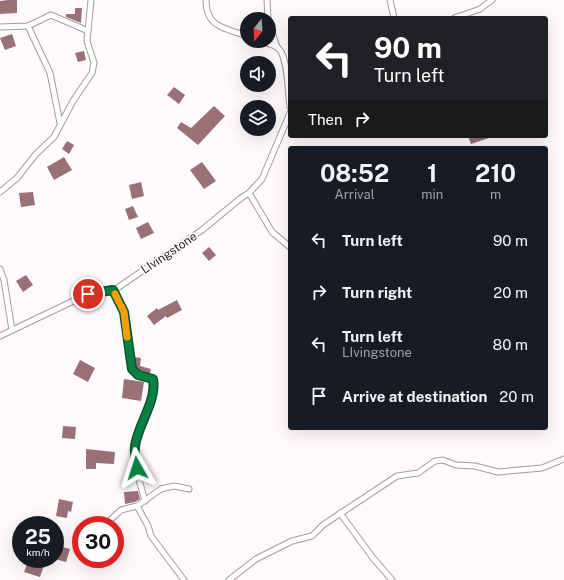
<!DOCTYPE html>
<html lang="en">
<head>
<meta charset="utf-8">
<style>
	body { margin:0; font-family:"Public Sans",sans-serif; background:#20242c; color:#f1f3f6; height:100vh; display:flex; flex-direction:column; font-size:15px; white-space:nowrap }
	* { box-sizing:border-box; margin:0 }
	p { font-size:13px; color:#9ea1a6 }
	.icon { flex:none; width:22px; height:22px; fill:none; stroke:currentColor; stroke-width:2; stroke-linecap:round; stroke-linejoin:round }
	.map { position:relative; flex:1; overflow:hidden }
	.side { position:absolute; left:288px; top:146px; width:260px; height:284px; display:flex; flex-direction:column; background:#171b24; border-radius:4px; box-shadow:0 4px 16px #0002 }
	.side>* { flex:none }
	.top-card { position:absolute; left:288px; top:16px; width:260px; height:122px; border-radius:4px; box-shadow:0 4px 16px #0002; background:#202124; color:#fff; overflow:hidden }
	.needle { width:26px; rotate:198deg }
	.fabs { position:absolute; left:240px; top:12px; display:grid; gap:8px }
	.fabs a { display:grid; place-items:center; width:36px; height:36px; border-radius:50%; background:#171b24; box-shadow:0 4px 16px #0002; font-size:20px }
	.speed { position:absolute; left:12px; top:516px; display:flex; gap:8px; font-size:20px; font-weight:700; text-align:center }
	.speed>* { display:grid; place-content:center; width:52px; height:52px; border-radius:50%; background:#171b24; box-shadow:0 4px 16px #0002; line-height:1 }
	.speed small { font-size:10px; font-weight:400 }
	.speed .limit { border:6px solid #d22; background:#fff; color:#111 }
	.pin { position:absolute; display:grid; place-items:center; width:34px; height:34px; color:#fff; margin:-17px; border:2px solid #fff; border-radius:50%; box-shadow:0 1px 4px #0007 }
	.me { position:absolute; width:44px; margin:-22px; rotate:354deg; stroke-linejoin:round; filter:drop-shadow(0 0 3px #0008) }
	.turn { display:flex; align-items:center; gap:14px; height:84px; padding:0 20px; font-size:18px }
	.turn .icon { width:52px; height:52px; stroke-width:2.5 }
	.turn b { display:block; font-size:28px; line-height:34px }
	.then { display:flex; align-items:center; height:38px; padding:0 20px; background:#0003; gap:8px; font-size:15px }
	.eta { display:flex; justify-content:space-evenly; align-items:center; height:68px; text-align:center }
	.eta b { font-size:24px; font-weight:700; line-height:28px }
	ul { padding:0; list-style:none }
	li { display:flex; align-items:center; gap:12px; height:52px; padding:0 20px }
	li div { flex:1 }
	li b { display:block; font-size:15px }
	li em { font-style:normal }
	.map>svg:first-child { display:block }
</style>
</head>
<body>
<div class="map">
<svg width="564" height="580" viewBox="0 0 564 580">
	<rect width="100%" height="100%" fill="#fefafb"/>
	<g fill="#9b7178">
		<polygon points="8,0 17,0 17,13 0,14 0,1"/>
		<polygon points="75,8 82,8 81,23 66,17 66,14 75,14"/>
		<polygon points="12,34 16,46 5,50 0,38"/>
		<polygon points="84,51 86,60 78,62 75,53"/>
		<polygon points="174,87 185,95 179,104 167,95"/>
		<polygon points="214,106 225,116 198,145 177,128 181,122 191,128"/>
		<polygon points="468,136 492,136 492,137 471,144"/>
		<polygon points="67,141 74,145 69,154 62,149"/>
		<polygon points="64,157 72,170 54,180 47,167"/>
		<polygon points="202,162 216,181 204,189 190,170"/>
		<polygon points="141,182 144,196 132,199 129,185"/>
		<polygon points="33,192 35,205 21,207 19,193"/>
		<polygon points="133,206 138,217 129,220 125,209"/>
		<polygon points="148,222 154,233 141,239 136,228"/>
		<polygon points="209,247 216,255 209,261 202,253"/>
		<polygon points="26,275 33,285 23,292 16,281"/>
		<polygon points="177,300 182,310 167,318 166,316 154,325 147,316 157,308 158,310"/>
		<polygon points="134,357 141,358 140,366 151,369 150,374 140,371 136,367"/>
		<polygon points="80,360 95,368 88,382 73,374"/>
		<polygon points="124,379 144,382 141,401 122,398"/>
		<polygon points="63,426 76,427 75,439 62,438"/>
		<polygon points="86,449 115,452 114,464 96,463 96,469 86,469"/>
		<polygon points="138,491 140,499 135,502 125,504 124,492"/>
		<polygon points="59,499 73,502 71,512 68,511 67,518 56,516"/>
		<polygon points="55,545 70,549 66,562 55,559"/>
		<polygon points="29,559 44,565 40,577 24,572"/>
		<polygon points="78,559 104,559 101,568"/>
	</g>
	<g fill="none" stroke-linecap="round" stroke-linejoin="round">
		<g stroke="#a59b9d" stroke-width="7">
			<g id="minor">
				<path d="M206,0C206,28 225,28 247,36"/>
				<polyline points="267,0 268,19"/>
				<polyline points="390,0 394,18"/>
				<polyline points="454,18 480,9 492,0"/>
				<polyline points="269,24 277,47"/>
				<polyline points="28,26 50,73 60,123"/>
				<polyline points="0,27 28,26 51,15 88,31"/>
				<path d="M259,41C265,43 275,44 279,49C288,58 288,94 290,107"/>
				<polyline points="0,192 17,178 36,154 54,137 73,101 92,73 94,63 87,41 91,0"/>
				<polyline points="249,193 272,232 290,247"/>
				<polyline points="0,269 4,280 12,330"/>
				<path d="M113,291L124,312L132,369L138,375L153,379C157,402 137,424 134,446C132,462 141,485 145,501"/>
				<polyline points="0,336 88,294 113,291 202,230 241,198 249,193 262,179 290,113"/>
				<polyline points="137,506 148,526 151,536 184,580"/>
				<polyline points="340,513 373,558 392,580"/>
				<polyline points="105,525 121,510 137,506 161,489 174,486 189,489"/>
				<polyline points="229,580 256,559 292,541 312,536 323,525 397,476 418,473 435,461 443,460 456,465 475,466 498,472 542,468 564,459"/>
			</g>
		</g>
		<use href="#minor" stroke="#fff" stroke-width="5"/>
	</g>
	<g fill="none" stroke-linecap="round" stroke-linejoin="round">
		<g stroke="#07532c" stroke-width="10">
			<path id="route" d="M88,294L113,290L124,312L132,369L138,375L153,379C157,401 138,424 135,446C134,453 136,461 137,468"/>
		</g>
		<use href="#route" stroke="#0b8043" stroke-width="7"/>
		<polyline stroke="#f59e0b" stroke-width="7" points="115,294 124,312 127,337"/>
	</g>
	<g text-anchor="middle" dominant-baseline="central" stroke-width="3.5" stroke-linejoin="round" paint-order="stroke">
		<g font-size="12" fill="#2c2829" stroke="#fefafb">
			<text transform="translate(169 253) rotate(-34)">LIvingstone</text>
		</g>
	</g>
</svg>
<div class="fabs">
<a><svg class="needle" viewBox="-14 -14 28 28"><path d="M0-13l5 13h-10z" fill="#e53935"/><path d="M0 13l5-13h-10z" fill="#9ea1a6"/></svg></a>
<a><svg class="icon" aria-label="sound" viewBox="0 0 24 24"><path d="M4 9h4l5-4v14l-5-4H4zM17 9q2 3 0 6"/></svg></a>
<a><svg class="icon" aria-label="layers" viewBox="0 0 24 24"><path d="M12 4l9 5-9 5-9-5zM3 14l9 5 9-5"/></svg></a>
</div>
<div class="speed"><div>25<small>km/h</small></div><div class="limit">30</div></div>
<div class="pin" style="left:88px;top:294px;background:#d93025"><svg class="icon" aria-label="arrive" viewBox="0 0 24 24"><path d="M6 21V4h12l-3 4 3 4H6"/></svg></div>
<svg class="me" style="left:137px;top:468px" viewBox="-20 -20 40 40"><path d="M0-17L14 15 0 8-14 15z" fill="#0b8043" stroke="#fff" stroke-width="4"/></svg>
<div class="top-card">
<div class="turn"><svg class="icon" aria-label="left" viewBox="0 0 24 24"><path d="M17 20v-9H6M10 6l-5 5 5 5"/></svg><div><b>90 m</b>Turn left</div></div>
<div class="then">Then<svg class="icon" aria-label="right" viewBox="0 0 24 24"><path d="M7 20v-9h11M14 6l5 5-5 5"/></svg></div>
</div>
<section class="side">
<div class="eta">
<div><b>08:52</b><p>Arrival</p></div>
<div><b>1</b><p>min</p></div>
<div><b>210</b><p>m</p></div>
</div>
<ul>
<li><svg class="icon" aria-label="left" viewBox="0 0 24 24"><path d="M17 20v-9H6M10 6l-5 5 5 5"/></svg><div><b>Turn left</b></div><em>90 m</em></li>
<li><svg class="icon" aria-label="right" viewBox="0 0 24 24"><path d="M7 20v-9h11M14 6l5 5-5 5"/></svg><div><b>Turn right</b></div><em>20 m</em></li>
<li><svg class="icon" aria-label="left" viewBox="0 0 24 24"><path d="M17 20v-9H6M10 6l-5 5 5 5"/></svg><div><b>Turn left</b><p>LIvingstone</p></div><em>80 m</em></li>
<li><svg class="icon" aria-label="arrive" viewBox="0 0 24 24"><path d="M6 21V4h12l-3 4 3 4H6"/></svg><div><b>Arrive at destination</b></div><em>20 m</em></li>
</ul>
</section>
</div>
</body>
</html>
